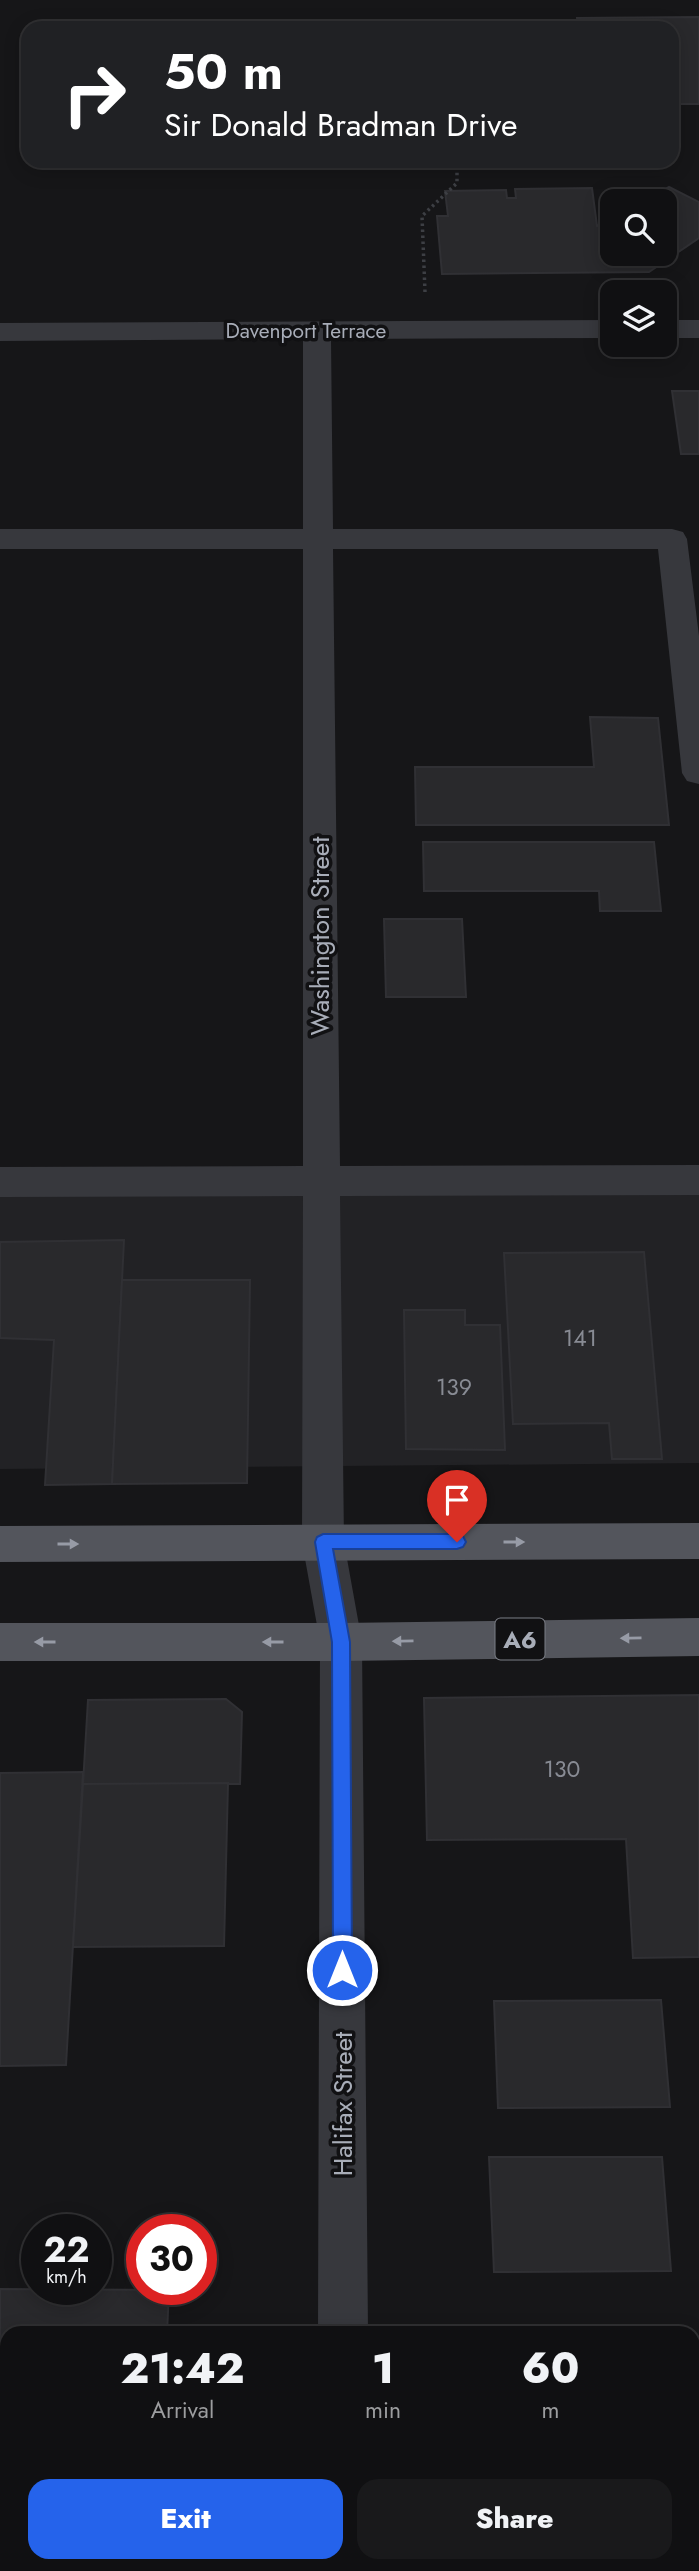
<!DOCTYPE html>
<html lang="en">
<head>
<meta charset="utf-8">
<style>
	body { margin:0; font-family:Jost,sans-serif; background:#19191b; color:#f1f3f6; height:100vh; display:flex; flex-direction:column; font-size:26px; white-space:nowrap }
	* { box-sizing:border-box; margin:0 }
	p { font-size:23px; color:#9c9d9f }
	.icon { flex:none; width:38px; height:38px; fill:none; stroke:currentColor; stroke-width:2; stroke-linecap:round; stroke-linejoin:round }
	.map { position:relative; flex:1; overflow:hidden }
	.panel { position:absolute; left:0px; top:2326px; width:700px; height:247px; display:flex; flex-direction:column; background:#101012; border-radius:21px 21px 0 0; box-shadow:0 4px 18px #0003,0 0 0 2px #303032 }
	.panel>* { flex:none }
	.guide { position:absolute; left:21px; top:21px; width:658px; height:147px; border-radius:21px; box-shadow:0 4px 18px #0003,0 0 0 2px #303032; background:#202124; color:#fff; overflow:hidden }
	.buttons { position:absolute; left:600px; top:189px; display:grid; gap:14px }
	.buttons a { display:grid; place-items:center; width:77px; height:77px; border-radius:14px; background:#101012; box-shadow:0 4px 18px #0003,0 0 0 2px #303032; font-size:35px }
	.speed { position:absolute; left:21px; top:2214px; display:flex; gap:14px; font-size:35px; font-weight:700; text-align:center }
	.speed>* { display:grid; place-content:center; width:91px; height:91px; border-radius:50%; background:#101012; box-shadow:0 4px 18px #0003,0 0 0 2px #303032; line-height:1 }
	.speed small { font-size:18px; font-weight:400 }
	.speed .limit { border:10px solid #d22; background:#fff; color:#111 }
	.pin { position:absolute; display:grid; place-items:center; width:60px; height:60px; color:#fff; margin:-72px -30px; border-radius:50% 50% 50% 0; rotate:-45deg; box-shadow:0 0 7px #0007 }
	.pin .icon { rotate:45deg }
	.me { position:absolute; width:77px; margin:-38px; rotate:0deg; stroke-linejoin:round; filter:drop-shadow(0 0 5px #0008) }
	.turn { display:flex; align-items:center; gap:24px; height:147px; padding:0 28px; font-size:32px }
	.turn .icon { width:91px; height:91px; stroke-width:2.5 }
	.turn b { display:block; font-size:49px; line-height:60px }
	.eta { display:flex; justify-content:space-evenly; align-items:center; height:119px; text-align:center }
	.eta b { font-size:42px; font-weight:800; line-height:49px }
	.cta { display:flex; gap:14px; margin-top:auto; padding:14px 28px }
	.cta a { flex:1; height:80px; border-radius:21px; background:#2563eb; color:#fff; font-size:28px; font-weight:800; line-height:80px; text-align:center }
	.cta a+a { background:#19191b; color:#f1f3f6 }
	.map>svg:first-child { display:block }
</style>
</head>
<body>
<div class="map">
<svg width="699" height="2571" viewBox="0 0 699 2571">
	<rect width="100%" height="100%" fill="#161618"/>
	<polygon fill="#222225" points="699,1184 699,1463 0,1469 0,1187"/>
	<g fill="#29292c" stroke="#303034" stroke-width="2">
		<polygon points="699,17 699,104 672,104 672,28 578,28 577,18"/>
		<polygon points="669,187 699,202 699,238 649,272 442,274 437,216 448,216 445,191 506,190 507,198 516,198 515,189 592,188 597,226 612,223 612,254 665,254 665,201 646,201"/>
		<polygon points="672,391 699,391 699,454 681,454"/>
		<polygon points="590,717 658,718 669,825 416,825 415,767 594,767"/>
		<polygon points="423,842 654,842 661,911 600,911 599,891 424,891"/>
		<polygon points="384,919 462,919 466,997 386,997"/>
		<polygon points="124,1240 112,1484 45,1485 54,1340 0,1338 0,1242"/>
		<polygon points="644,1252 662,1459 612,1459 609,1423 513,1424 504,1253"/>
		<polygon points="122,1280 250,1280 247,1483 112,1484"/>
		<polygon points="404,1310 465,1310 465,1325 500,1325 505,1450 406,1449"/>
		<polygon points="699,1695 699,1957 633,1958 626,1839 427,1840 424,1698"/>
		<polygon points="226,1699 242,1712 240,1784 83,1784 88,1700"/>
		<polygon points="83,1772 66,2065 0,2066 0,1773"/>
		<polygon points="228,1783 224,1946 73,1947 83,1784"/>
		<polygon points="661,2000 670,2107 498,2108 494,2001"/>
		<polygon points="489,2157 662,2157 671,2271 494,2272"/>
		<polygon points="0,2289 169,2290 167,2333 7,2333 7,2395 0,2395"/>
	</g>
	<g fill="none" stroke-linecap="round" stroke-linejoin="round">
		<polyline stroke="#3d3f44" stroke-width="3.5" stroke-dasharray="2.5 3.5" stroke-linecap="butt" points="425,292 422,216 457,183 457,161"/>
		<g fill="#37383d" fill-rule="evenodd">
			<polygon points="612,320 612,338 331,339 333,529 672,529 683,532 687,539 699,636 699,784 687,781 682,773 658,549 333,549 340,1166 699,1165 699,1195 340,1196 344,1542 362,1642 368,2333 318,2333 320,1642 302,1542 303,1196 0,1197 0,1167 303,1166 303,549 0,549 0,529 303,529 303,339 0,341 0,323"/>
			<rect x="665" y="320" width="34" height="18"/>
			<rect x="318" y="2566" width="52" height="5"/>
		</g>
		<g fill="#53555c" fill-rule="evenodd">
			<polygon points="699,1523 699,1559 0,1562 0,1526"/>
			<polygon points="699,1618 699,1656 341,1661 0,1661 0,1623 341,1623"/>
		</g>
	</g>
	<defs><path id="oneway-solid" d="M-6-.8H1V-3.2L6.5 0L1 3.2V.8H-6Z" transform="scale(1.75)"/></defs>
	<g fill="#979ba6">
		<use href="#oneway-solid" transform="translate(514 1542)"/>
		<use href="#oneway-solid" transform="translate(68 1544)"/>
		<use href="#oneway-solid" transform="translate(631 1638) rotate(179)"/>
		<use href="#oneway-solid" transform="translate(403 1641) rotate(179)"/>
		<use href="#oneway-solid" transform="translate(45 1642) rotate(-180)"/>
		<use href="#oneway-solid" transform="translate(273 1642) rotate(-180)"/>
	</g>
	<polygon fill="#2563eb" stroke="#184099" stroke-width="2" points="323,1534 457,1534 463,1536 466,1542 463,1547 457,1549 333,1549 350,1642 352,1970 349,1977 342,1979 335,1977 333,1970 332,1642 315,1542 317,1537"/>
	<g text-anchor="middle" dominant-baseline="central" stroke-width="7" stroke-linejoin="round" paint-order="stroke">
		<g font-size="21" fill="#a8adb8" stroke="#111113">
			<text x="306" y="331">Davenport Terrace</text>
		</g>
		<g font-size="23" fill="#888b94">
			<text x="580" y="1338">141</text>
			<text x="454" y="1387">139</text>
			<text x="562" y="1769">130</text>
		</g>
		<rect fill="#111113" stroke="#7b7e86" stroke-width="2" x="495.5" y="1618.5" width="49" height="41" rx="5"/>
		<g font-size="24" font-weight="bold" fill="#a8adb8">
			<text x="520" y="1639">A6</text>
		</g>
		<g font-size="26" fill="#a8adb8" stroke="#111113">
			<text transform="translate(320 936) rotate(-90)">Washington Street</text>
			<text transform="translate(343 2104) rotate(-90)">Halifax Street</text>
		</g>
	</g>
</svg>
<div class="buttons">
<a><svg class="icon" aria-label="search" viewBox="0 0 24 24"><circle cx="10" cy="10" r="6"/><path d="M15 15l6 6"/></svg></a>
<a><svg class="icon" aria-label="layers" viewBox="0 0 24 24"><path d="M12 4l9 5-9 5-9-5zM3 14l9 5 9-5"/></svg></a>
</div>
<div class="speed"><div>22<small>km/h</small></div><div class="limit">30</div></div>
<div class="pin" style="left:457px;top:1542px;background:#d93025"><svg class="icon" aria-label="arrive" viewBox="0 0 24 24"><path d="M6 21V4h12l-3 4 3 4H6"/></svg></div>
<svg class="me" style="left:342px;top:1970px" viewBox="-20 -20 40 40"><circle r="17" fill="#2563eb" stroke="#fff" stroke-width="3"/><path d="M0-11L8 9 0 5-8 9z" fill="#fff"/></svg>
<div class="guide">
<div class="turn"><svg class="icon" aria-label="right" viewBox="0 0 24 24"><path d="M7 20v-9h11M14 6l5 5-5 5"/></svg><div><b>50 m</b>Sir Donald Bradman Drive</div></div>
</div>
<section class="panel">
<div class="eta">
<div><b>21:42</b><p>Arrival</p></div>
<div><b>1</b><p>min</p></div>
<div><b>60</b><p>m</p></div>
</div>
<div class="cta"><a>Exit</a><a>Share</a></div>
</section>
</div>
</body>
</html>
